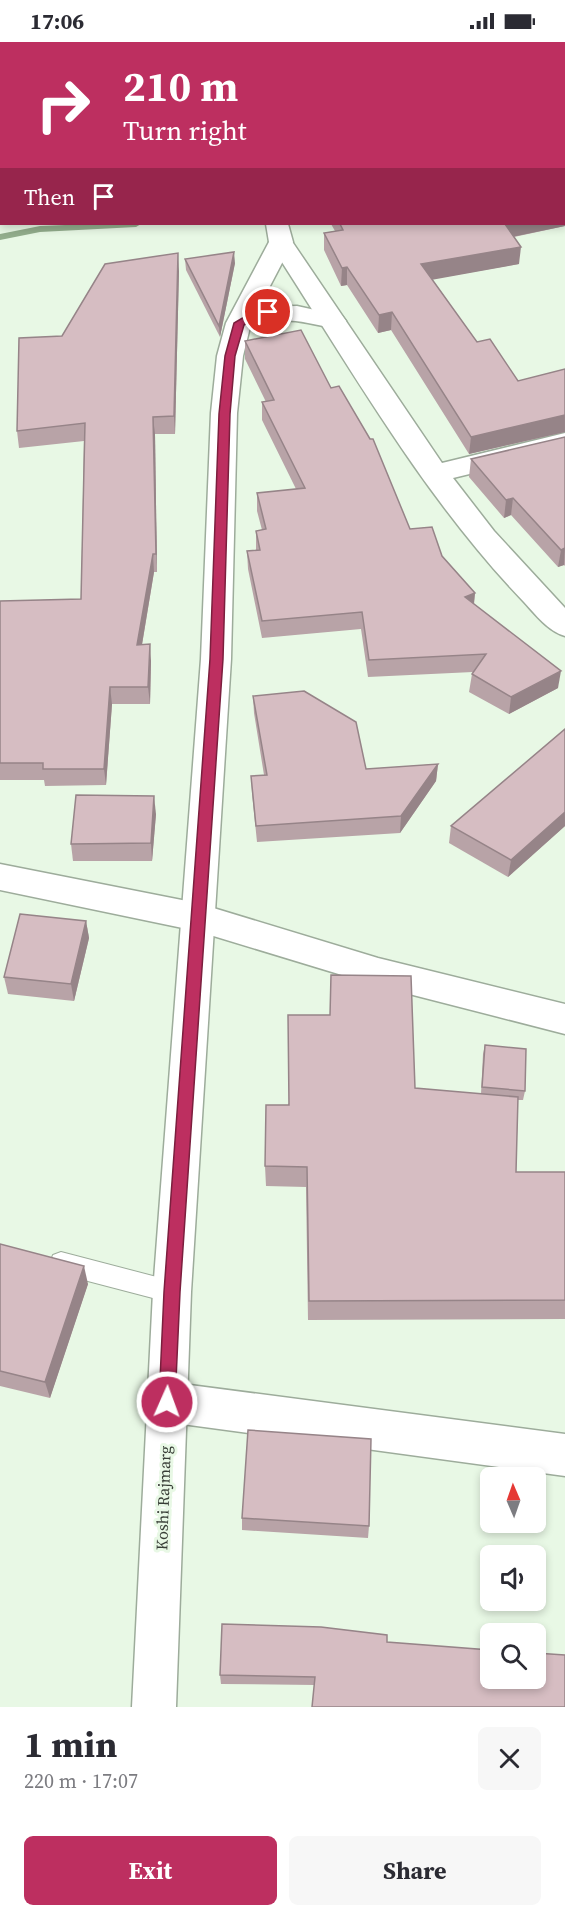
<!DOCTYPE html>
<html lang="en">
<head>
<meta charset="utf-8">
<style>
	body { margin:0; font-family:"Source Serif 4",serif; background:#f7f7f7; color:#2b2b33; height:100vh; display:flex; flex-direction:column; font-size:22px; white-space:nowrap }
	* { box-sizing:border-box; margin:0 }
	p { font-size:20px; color:#7c7c81 }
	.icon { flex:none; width:33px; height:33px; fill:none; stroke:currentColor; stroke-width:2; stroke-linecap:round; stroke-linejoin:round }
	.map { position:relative; height:1665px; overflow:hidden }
	.panel { display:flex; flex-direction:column; background:#fff; flex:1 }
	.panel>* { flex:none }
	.top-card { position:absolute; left:0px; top:0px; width:566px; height:183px; box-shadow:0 3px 9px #0003; background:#bd2f60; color:#fff; overflow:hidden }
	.needle { width:39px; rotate:358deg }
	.fabs { position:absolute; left:480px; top:1425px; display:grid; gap:12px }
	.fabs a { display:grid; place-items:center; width:66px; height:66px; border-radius:9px; background:#fff; box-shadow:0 3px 9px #0003; font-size:30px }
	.pin { position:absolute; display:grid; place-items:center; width:51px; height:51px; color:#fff; margin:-26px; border:3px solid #fff; border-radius:50%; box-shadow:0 2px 6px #0007 }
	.me { position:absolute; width:66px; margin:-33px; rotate:2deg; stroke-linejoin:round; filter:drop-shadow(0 0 4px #0008) }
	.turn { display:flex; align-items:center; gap:21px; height:126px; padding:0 24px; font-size:27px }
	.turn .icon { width:78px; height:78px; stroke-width:2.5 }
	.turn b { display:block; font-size:42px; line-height:51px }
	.then { display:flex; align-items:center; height:57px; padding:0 24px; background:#0003; gap:12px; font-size:22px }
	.round { display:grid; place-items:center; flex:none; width:63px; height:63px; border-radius:9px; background:#f7f7f7 }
	.overview { display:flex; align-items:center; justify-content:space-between; height:102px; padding:0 24px }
	h1 { font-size:36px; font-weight:700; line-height:45px }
	.button { display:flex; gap:12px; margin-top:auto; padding:12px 24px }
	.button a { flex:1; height:69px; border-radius:9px; background:#bd2f60; color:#fff; font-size:24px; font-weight:700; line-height:69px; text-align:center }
	.button a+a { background:#f7f7f7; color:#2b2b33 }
	.status { display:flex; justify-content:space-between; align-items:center; height:42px; padding:0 30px; background:#fff; direction:ltr }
	.status svg { height:16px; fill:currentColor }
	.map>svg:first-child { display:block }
</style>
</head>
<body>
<div class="status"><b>17:06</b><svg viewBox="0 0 49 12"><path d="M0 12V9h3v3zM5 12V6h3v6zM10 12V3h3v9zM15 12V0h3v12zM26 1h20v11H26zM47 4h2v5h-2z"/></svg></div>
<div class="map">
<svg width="565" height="1665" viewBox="0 0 565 1665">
	<rect width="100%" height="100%" fill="#e8f8e5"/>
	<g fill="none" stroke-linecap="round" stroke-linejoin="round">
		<g fill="#92ad8c" fill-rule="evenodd">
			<rect x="564" y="49" width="1" height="6"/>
			<polygon points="90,182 141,182 136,185 40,190 0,198 0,192 40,184"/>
		</g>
		<g stroke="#9dac9b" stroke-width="2">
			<polygon id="lane" points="61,1210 172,1239 180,1242 184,1250 180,1258 172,1261 61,1232 53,1229 50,1221 53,1213"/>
		</g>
		<g stroke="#9dac9b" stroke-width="3">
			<g id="street">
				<path d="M281,193L289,195L442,421L565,391V409L453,436L494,489L565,566V594C548,589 536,573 524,560C422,454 349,323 269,200L273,195Z"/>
				<polygon points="0,822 197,861 378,916 565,962 565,992 378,944 197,889 0,848"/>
				<polygon points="167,1340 565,1392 565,1434 167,1380 153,1374 147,1360 153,1346"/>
			</g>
		</g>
		<g stroke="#9dac9b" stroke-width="3">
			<g id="primary">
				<rect x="241" y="0" width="22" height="2"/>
				<path d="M266,182H288L293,200L259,265L297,264L342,274L346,279L342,284C330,287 320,283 308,281C288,277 269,277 250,285L243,314L237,371L231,617L191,1250L176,1665H132L153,1250L201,617L211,371L217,314L226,281L269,200Z"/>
			</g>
		</g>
		<use href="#lane" fill="#fff" fill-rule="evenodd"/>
		<use href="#street" fill="#fff" fill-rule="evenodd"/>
		<use href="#primary" fill="#fff" fill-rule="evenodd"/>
	</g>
	<g fill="#b8a3a7">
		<polygon points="565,0 565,21 564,20 564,2"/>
		<polygon points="565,58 565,184 514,195 519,222 432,237 477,300 518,339 565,327 565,390 469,412 391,288 378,291 347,243 341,244 324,208 324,191 335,189 331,182 564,182"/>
		<polygon points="185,217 235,221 220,295 186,228"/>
		<polygon points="179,229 175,392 155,392 157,530 154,530 142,603 151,619 150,662 112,662 106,743 45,744 44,738 0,738 0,559 81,557 84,399 19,406 17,389 62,294"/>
		<polygon points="245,299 331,346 410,487 442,514 475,551 474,563 558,646 509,672 469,650 472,632 473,630 368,635 361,587 262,596 248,527 247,509 256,508 256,489 262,488 257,469 257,451 296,447 262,378 262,360 266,360 245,317"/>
		<polygon points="565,395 565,524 564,523 558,525 511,473 504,476 469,435 471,417"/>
		<polygon points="253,654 366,727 438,722 436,739 400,791 257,800 252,751 251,734 264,733 254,671"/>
		<polygon points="565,687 565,784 508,835 449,801 451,784"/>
		<polygon points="156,772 152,819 73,819 71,802"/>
		<polygon points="86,879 89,896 74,959 8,952 4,935"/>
		<polygon points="331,933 415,1046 481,1052 483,1012 485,1003 525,1049 523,1058 518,1058 516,1130 565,1130 565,1277 308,1278 306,1145 266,1144 265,1124 288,1063 330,973"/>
		<polygon points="0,1202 88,1242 50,1356 0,1344"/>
		<polygon points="242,1476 369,1484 368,1496 242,1488"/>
		<polygon points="321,1585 315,1643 221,1642 220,1633"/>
	</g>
	<g fill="#968488">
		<polygon points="417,0 436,0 434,2 415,2"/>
		<polygon points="565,167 565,184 502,197 504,182 564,182 564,168"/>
		<polygon points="521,205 519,222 420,240 421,222"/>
		<polygon points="234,210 235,221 220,295 219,284"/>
		<polygon points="178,211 179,229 175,392 174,374"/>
		<polygon points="347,225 347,243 341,244 342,226"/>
		<polygon points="392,270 391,288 378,291 379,273"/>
		<polygon points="565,373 565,390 469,412 471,395"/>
		<polygon points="153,375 155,392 157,530 156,512"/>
		<polygon points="513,456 511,473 504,476 506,458"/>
		<polygon points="565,506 564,523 558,525 561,508"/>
		<polygon points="153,512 154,530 139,620 137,603"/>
		<polygon points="475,551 473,568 465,555"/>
		<polygon points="150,602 151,619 150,662 148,645"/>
		<polygon points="561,629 558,646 509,672 511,655"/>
		<polygon points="110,645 112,662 106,743 104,727"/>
		<polygon points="438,722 436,739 400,791 401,774"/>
		<polygon points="154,754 156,772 152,819 151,801"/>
		<polygon points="565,770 565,784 508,835 511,818"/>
		<polygon points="86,879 89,896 74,959 71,942"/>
		<polygon points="84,1224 88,1242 50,1356 45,1340"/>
	</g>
	<g fill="#d6bdc2" stroke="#968488" stroke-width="1.5">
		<polygon points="80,0 166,0 167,2 80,2"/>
		<polygon points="167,0 204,0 203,2 169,2"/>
		<polygon points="292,0 417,0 415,2 290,2"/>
		<polygon points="557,0 565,0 565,6 564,5 564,2 556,2"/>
		<polygon points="565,58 565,167 564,168 564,59"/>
		<polygon points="340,182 505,182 521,205 421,222 477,300 490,297 518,339 565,327 565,373 471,395 392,270 379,273 347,225 342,226 324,191 343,188"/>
		<polygon points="234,210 219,284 185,217"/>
		<polygon points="178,211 174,374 153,375 156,512 153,512 137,603 150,602 148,645 110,645 104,727 43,727 43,721 0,721 0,559 81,557 85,381 17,389 19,296 62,294 105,222"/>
		<polygon points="301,288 331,346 339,344 370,397 373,397 410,487 432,485 442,514 475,551 465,555 561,629 511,655 472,632 486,612 369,618 362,570 262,579 247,509 260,508 256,489 266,487 257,451 305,446 262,360 274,358 245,299"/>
		<polygon points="565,395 565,506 561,508 513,456 506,458 471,417"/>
		<polygon points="304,649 356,680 366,727 438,722 401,774 256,784 251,734 267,733 253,654"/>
		<polygon points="565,687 565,770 511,818 451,784"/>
		<polygon points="76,753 154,754 151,801 71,802"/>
		<polygon points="20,872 86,879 71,942 4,935"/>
		<polygon points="331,933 411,934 415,1046 518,1055 516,1130 565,1130 565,1258 309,1259 307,1125 265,1124 266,1063 289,1063 288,973 330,973"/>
		<polygon points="485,1003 526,1007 525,1049 482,1045"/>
		<polygon points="0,1202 84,1224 45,1340 0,1329"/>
		<polygon points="248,1388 371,1397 369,1484 242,1476"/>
		<polygon points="222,1582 321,1585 387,1593 387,1600 490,1608 490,1636 536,1636 536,1611 565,1613 565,1665 312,1665 315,1635 220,1633"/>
	</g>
	<polygon fill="#bd2f60" stroke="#7b1f3e" stroke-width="1.5" points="268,267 272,268 272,272 258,275 244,283 235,314 230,372 223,617 180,1250 175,1360 173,1366 167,1368 161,1366 159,1360 164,1250 210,617 219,372 225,314 234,281 251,271"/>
	<g text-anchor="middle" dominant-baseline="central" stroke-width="6" stroke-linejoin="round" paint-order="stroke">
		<g font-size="16" fill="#373d36" stroke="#e8f8e5">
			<text transform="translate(163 1456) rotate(-88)">Koshi Rajmarg</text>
		</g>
	</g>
</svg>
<div class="fabs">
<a><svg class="needle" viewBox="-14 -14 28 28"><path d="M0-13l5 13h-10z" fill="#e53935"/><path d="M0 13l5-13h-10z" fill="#7c7c81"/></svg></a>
<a><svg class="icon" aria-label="sound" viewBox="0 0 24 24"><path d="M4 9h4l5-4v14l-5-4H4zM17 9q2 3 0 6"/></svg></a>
<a><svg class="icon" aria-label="search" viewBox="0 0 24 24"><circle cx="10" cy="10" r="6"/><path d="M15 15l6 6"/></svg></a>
</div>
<div class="pin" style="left:268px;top:270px;background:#d93025"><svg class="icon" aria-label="arrive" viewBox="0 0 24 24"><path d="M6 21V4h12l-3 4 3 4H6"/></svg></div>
<svg class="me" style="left:167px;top:1360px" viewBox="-20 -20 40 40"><circle r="17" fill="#bd2f60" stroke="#fff" stroke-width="3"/><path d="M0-11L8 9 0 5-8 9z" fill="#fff"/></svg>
<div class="top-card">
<div class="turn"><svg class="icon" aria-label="right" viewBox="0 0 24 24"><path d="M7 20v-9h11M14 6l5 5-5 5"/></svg><div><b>210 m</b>Turn right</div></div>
<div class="then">Then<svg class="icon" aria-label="arrive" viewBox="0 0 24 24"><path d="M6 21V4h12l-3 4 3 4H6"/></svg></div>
</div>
</div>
<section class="panel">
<div class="overview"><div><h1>1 min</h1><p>220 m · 17:07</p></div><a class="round"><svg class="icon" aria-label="close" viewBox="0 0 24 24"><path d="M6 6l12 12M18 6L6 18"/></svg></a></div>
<div class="button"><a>Exit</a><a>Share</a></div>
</section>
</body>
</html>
